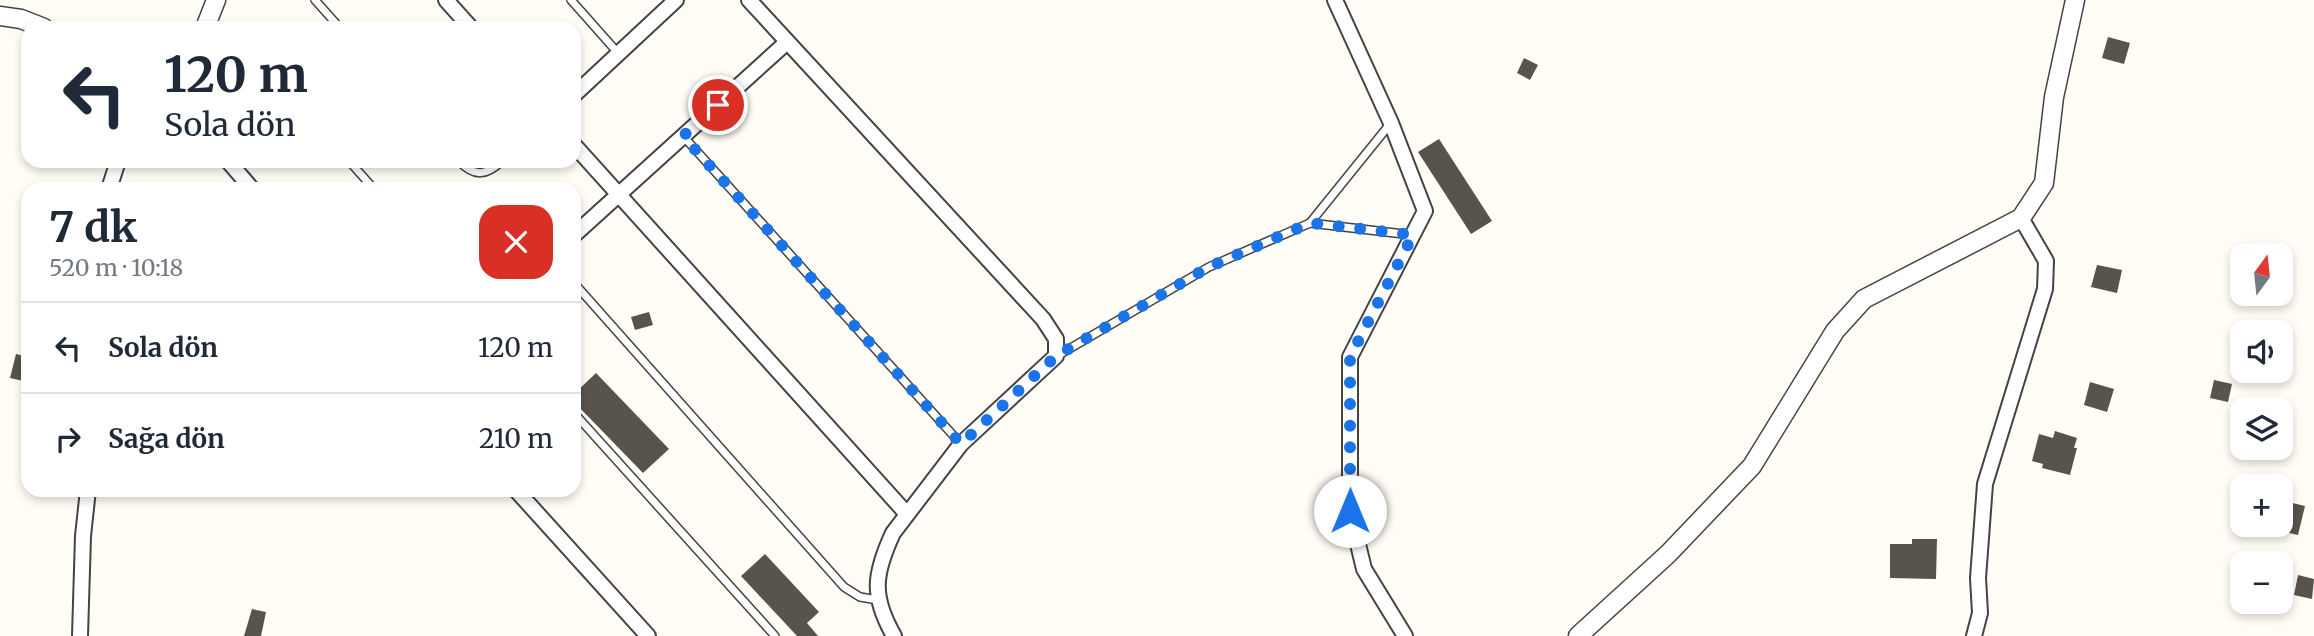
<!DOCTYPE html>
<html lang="tr">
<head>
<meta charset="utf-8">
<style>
	body { margin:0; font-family:Merriweather,serif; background:#f6f6f7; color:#1f2937; height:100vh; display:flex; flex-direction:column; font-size:26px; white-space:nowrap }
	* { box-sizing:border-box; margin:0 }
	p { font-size:23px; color:#747a83 }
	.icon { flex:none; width:38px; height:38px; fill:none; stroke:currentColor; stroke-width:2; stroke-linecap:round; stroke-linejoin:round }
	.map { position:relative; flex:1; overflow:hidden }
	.side { position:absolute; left:21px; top:182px; width:560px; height:315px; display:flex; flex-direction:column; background:#fff; border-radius:21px; box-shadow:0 4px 10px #0003 }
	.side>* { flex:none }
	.top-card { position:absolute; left:21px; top:21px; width:560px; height:147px; border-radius:21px; box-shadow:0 4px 10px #0003; background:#fff; color:#1f2937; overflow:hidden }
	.needle { width:46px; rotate:15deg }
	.buttons { position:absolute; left:2230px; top:243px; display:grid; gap:14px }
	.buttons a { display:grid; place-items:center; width:63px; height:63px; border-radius:14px; background:#fff; box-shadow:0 4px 10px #0003; font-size:35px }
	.pin { position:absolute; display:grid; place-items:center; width:60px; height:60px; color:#fff; margin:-30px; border:4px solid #fff; border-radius:50%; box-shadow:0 2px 7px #0007 }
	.me { position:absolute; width:77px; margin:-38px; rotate:0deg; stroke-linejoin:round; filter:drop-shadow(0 0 5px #0008) }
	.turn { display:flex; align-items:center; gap:24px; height:147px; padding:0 28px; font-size:32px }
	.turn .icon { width:91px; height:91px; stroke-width:2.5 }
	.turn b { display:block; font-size:49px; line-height:60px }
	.round { display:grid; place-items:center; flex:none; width:74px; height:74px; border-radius:21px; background:#f6f6f7 }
	.overview { display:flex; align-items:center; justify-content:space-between; height:119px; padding:0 28px }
	h1 { font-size:42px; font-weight:700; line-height:52px }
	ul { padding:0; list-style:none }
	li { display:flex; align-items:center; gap:21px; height:91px; padding:0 28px; border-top:2px solid #e0e1e3 }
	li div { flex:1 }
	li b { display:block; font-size:26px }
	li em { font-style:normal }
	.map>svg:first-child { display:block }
</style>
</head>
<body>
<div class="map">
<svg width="2314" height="636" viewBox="0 0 2314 636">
	<rect width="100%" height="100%" fill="#fffdf5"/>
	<g fill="#59534d">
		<polygon points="2108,37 2130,43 2124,64 2102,58"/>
		<polygon points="1524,58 1538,65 1530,80 1517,73"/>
		<polygon points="1439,139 1492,221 1471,234 1418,152"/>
		<polygon points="2097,265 2122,270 2117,293 2091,287"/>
		<polygon points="649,312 653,325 635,330 631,317"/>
		<polygon points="16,354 28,357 28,382 10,378"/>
		<polygon points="596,373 669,449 643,473 574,402 574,394"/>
		<polygon points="2214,380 2232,384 2228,402 2210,398"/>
		<polygon points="2090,382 2114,389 2107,412 2084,405"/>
		<polygon points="2055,431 2077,438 2074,448 2077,448 2070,475 2042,468 2043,464 2032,461 2039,434 2053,438"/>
		<polygon points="2280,500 2305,506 2298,535 2280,531"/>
		<polygon points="1912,539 1937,539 1936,579 1890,578 1890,544 1912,544"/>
		<polygon points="765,554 819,612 807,623 818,636 797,636 741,576"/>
		<polygon points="2298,575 2314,579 2312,599 2294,595"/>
		<polygon points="252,609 266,612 261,636 244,636"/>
	</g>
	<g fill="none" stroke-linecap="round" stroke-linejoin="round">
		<g stroke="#444" stroke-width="10">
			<g id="service">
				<polyline points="315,0 340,28"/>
				<polyline points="571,0 618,53"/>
				<polyline points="1390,124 1310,223 1412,235"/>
				<polyline points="683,136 961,444"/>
				<polyline points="349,161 374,189"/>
				<path d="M459,161C475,178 487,175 502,161"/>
				<polyline points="574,283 844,587 860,597 878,600"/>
				<polyline points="1057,356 1209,267 1310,223"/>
				<polyline points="574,413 775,636"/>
			</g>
		</g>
		<g stroke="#444" stroke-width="18">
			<g id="minor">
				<polyline points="446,0 471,28"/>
				<path d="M749,0L1043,319L1056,339V356L961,444L893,533C874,574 871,596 894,636"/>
				<polyline points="1335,0 1391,123 1425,211 1350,357 1350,511 1364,569 1405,636"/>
				<polyline points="574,95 676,0"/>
				<polyline points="574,145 906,513"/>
				<polyline points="228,161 252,189"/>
				<polyline points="109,189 118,161"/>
				<polyline points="574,235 787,42"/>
				<polyline points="516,490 648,636"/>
				<polyline points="80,636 83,536 88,490"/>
				<polyline points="1974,636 1980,613 1978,578 1985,484 2045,289 2046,261 2021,218"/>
			</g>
		</g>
		<g stroke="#444" stroke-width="21">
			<g id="tertiary">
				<polyline points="0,16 21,19 44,28"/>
				<polyline points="205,28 216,0"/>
				<polyline points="1578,636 1668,554 1752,466 1835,331 1864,299 2021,218 2044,183 2054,97 2075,0"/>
			</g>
		</g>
		<use href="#service" stroke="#fff" stroke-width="7"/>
		<use href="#minor" stroke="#fff" stroke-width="14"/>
		<use href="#tertiary" stroke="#fff" stroke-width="18"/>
	</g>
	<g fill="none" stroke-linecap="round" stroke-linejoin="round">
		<polyline stroke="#1a73e8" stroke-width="12" stroke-dasharray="0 21.6" points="718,105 683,136 961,444 1056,356 1209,267 1310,223 1413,235 1350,357 1350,511"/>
	</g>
</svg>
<div class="buttons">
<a><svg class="needle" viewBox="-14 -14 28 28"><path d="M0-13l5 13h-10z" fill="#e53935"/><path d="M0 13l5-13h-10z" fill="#747a83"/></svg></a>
<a><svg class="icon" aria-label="sound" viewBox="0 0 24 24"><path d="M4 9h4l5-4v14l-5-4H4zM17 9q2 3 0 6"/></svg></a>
<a><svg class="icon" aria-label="layers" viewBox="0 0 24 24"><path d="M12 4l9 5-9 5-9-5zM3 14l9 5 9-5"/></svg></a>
<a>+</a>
<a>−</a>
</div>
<div class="pin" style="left:718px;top:105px;background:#d93025"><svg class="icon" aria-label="arrive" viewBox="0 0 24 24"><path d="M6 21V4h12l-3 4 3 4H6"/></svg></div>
<svg class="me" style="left:1350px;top:511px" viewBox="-20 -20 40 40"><circle r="19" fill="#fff"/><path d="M0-13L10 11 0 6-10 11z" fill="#1a73e8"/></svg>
<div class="top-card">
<div class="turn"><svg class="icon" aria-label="left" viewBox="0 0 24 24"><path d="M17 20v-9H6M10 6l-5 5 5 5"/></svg><div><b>120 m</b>Sola dön</div></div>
</div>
<section class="side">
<div class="overview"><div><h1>7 dk</h1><p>520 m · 10:18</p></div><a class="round" style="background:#d93025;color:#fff"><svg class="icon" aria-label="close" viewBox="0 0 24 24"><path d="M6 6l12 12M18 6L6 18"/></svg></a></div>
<ul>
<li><svg class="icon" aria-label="left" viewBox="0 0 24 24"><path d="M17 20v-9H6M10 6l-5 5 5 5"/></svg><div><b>Sola dön</b></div><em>120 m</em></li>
<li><svg class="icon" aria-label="right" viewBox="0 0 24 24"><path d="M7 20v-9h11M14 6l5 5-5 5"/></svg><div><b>Sağa dön</b></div><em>210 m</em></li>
</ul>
</section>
</div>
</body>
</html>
